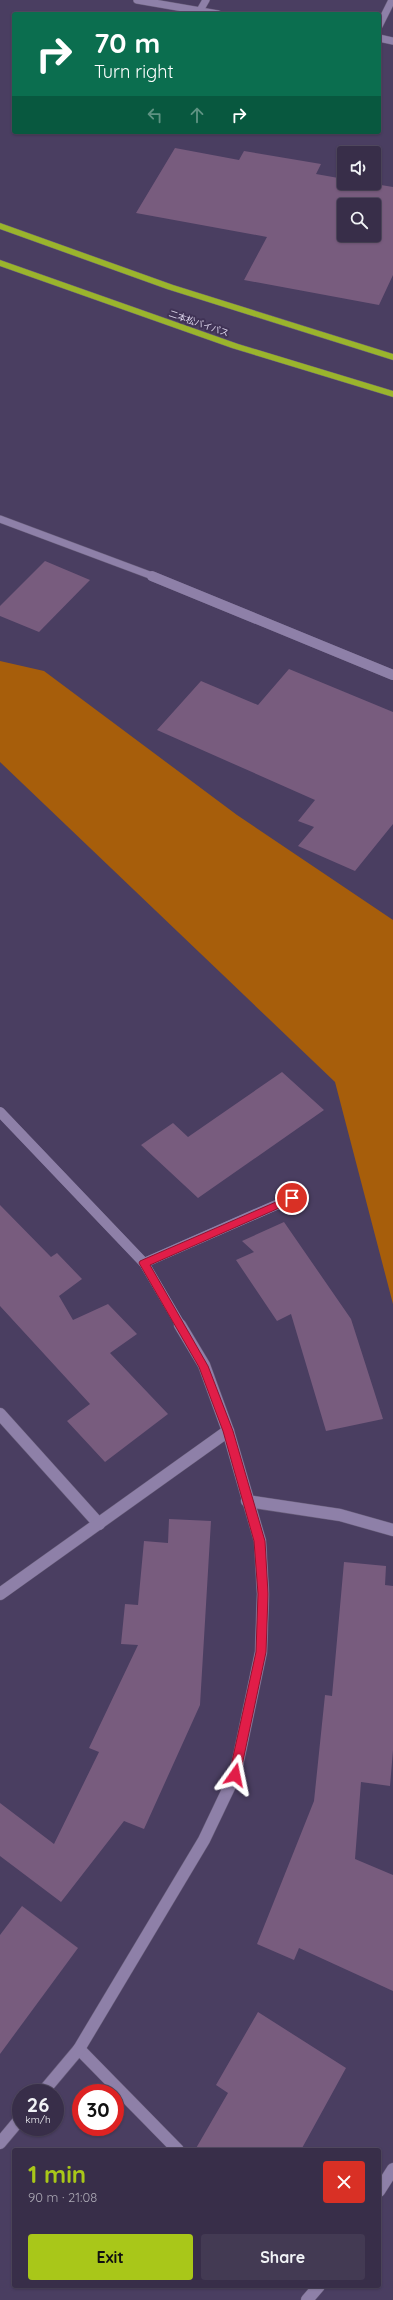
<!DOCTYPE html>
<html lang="en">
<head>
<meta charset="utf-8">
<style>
	body { margin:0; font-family:Quicksand,"Noto Sans JP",sans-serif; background:#433a53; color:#f1f3f6; height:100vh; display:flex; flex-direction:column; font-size:15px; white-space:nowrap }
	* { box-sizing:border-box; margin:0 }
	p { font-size:13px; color:#aba8b4 }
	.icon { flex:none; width:22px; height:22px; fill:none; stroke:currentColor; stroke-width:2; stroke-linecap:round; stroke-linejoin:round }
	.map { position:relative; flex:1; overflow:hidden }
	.side { position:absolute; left:12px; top:2148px; width:369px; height:140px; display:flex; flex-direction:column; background:#382e49; border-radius:4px; box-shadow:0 1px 3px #0004,0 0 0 1px #524a61 }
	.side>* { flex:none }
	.guide { position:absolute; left:12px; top:12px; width:369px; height:122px; border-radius:4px; box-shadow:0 1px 3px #0004,0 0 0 1px #524a61; background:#0b6e4f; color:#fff; overflow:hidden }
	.tools { position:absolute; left:337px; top:146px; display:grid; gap:8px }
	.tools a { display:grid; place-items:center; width:44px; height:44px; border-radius:4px; background:#382e49; box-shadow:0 1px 3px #0004,0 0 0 1px #524a61; font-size:20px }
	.speed { position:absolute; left:12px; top:2084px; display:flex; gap:8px; font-size:20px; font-weight:700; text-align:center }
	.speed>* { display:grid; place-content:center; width:52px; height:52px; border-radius:50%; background:#382e49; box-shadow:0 1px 3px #0004,0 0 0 1px #524a61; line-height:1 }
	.speed small { font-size:10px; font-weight:400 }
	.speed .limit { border:6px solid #d22; background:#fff; color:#111 }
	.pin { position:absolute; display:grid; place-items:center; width:34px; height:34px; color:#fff; margin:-17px; border:2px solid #fff; border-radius:50%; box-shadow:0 1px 4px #0007 }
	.me { position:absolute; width:44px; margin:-22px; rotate:12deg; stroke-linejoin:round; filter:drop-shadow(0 0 3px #0008) }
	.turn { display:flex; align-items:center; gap:14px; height:84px; padding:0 16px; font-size:18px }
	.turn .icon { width:52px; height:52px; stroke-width:2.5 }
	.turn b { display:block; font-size:28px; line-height:34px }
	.lanes { display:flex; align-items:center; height:38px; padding:0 16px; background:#0003; justify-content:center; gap:20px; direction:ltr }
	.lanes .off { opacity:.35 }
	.round { display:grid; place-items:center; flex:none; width:42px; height:42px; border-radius:4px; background:#433a53 }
	.overview { display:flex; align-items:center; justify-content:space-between; height:68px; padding:0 16px }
	h1 { font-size:24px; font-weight:800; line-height:30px; color:#a9c719 }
	.primary-button { display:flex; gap:8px; margin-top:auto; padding:8px 16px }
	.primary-button a { flex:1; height:46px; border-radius:4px; background:#a9c719; color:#111; font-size:16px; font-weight:800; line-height:46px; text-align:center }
	.primary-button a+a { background:#433a53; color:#f1f3f6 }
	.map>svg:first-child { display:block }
</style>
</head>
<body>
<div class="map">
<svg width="393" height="2300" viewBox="0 0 393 2300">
	<rect width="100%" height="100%" fill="#4a3e61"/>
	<polygon fill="#a75e0b" points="0,661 44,671 237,815 393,920 393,1304 335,1082 0,762"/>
	<g fill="#785c7e" fill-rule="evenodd">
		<path d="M175,148L239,160L244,151L321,164L316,174L344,179V183H369L393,187V275L379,305L244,280L267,237L136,213ZM344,205H374V235H344Z"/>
		<polygon points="45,561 90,580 39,632 0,616 0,606"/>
		<polygon points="289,669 393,712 393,824 355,871 298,846 314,827 298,821 315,800 157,730 201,681 258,705"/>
		<polygon points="282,1072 324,1110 198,1198 141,1145 173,1123 188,1137"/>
		<polygon points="0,1205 51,1257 57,1253 82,1279 59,1296 73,1320 108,1304 137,1334 110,1353 168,1414 105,1462 67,1421 90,1404 0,1306"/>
		<polygon points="284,1222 351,1319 383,1419 326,1431 291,1314 277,1321 236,1260 254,1252 242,1241"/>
		<polygon points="169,1519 211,1521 200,1705 144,1829 124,1821 61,1902 0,1856 0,1803 54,1844 99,1752 89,1748 138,1645 121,1644 125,1604 138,1605 144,1541 168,1543"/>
		<polygon points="344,1562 386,1566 385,1585 393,1586 393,1750 390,1786 361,1782 355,1859 393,1875 393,1991 299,1948 294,1960 257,1944 314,1801 325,1695 332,1696"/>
		<polygon points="22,1906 78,1948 0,2054 0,1935"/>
		<polygon points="258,2012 346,2068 301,2150 195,2150 228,2093 216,2085"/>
	</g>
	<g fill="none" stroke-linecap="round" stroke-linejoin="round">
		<g stroke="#685d7a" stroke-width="8">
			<g id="minor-far2">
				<polyline points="137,0 218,14"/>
				<polyline points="198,14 206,0"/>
				<polyline points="379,26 392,0"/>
				<polyline points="379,38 393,41"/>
				<polyline points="0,519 155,577"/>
			</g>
		</g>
		<g stroke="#685d7a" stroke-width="10">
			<g id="minor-far1">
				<polyline points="152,576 393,675"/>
				<polyline points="0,1112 144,1263 181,1326"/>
				<polyline points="144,1263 292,1198"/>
			</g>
		</g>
		<g stroke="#685d7a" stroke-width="13">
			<g id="minor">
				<polyline points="0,1414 99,1524"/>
				<polyline points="247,1501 340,1515 393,1530"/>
				<polyline points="0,1594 228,1431"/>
				<polyline points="79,2049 178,2150"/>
				<polyline points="42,2093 79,2049 204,1840 235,1775 261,1652 263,1594 260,1541 228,1431 204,1365 180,1325"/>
				<polyline points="0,2143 21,2118"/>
				<polyline points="379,2191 393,2169"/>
				<polyline points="307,2300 319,2286"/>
			</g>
		</g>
		<g stroke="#685d7a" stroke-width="1">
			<g id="highway">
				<polygon points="0,223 173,285 393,354 393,360 167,289 0,229"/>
				<polygon points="0,260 238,344 393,391 393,397 232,348 0,266"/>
			</g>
		</g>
		<use href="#minor-far2" stroke="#8e80a8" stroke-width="7"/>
		<use href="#minor-far1" stroke="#8e80a8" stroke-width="10"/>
		<use href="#minor" stroke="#8e80a8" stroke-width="12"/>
		<use href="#highway" fill="#9ab42c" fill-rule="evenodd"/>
	</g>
	<polygon fill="#e11d48" stroke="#92132f" points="292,1195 297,1198 295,1201 150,1265 208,1366 233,1431 265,1541 268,1594 266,1652 240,1775 235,1781 229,1775 256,1652 258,1594 254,1541 223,1431 199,1367 139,1263 140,1261"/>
	<g text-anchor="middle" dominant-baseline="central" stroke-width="4" stroke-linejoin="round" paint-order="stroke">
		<g font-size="9" fill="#dcd5eb" stroke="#403356">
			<text transform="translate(199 323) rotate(19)">二本松バイパス</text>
		</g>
	</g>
</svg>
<div class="tools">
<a><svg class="icon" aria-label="sound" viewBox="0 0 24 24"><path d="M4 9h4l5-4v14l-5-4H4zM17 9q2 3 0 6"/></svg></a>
<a><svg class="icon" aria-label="search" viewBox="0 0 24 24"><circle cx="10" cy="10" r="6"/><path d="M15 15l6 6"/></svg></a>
</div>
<div class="speed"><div>26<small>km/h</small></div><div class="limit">30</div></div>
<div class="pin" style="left:292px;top:1198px;background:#d93025"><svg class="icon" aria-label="arrive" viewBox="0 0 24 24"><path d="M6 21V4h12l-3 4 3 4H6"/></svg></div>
<svg class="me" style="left:235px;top:1775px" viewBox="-20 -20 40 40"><path d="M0-17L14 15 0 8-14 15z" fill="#e11d48" stroke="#fff" stroke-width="4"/></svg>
<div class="guide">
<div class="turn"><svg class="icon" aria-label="right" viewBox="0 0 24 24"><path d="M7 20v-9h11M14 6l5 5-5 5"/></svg><div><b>70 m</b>Turn right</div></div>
<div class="lanes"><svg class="icon off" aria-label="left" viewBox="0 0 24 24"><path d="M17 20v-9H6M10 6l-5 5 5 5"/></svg><svg class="icon off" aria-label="ahead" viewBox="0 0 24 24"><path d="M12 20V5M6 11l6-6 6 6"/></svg><svg class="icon" aria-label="right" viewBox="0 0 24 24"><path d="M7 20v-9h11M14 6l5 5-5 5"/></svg></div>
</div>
<section class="side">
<div class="overview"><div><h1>1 min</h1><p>90 m · 21:08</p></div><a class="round" style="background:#d93025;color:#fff"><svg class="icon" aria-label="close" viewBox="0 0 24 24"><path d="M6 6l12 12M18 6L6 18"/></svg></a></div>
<div class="primary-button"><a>Exit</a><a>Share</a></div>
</section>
</div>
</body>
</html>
